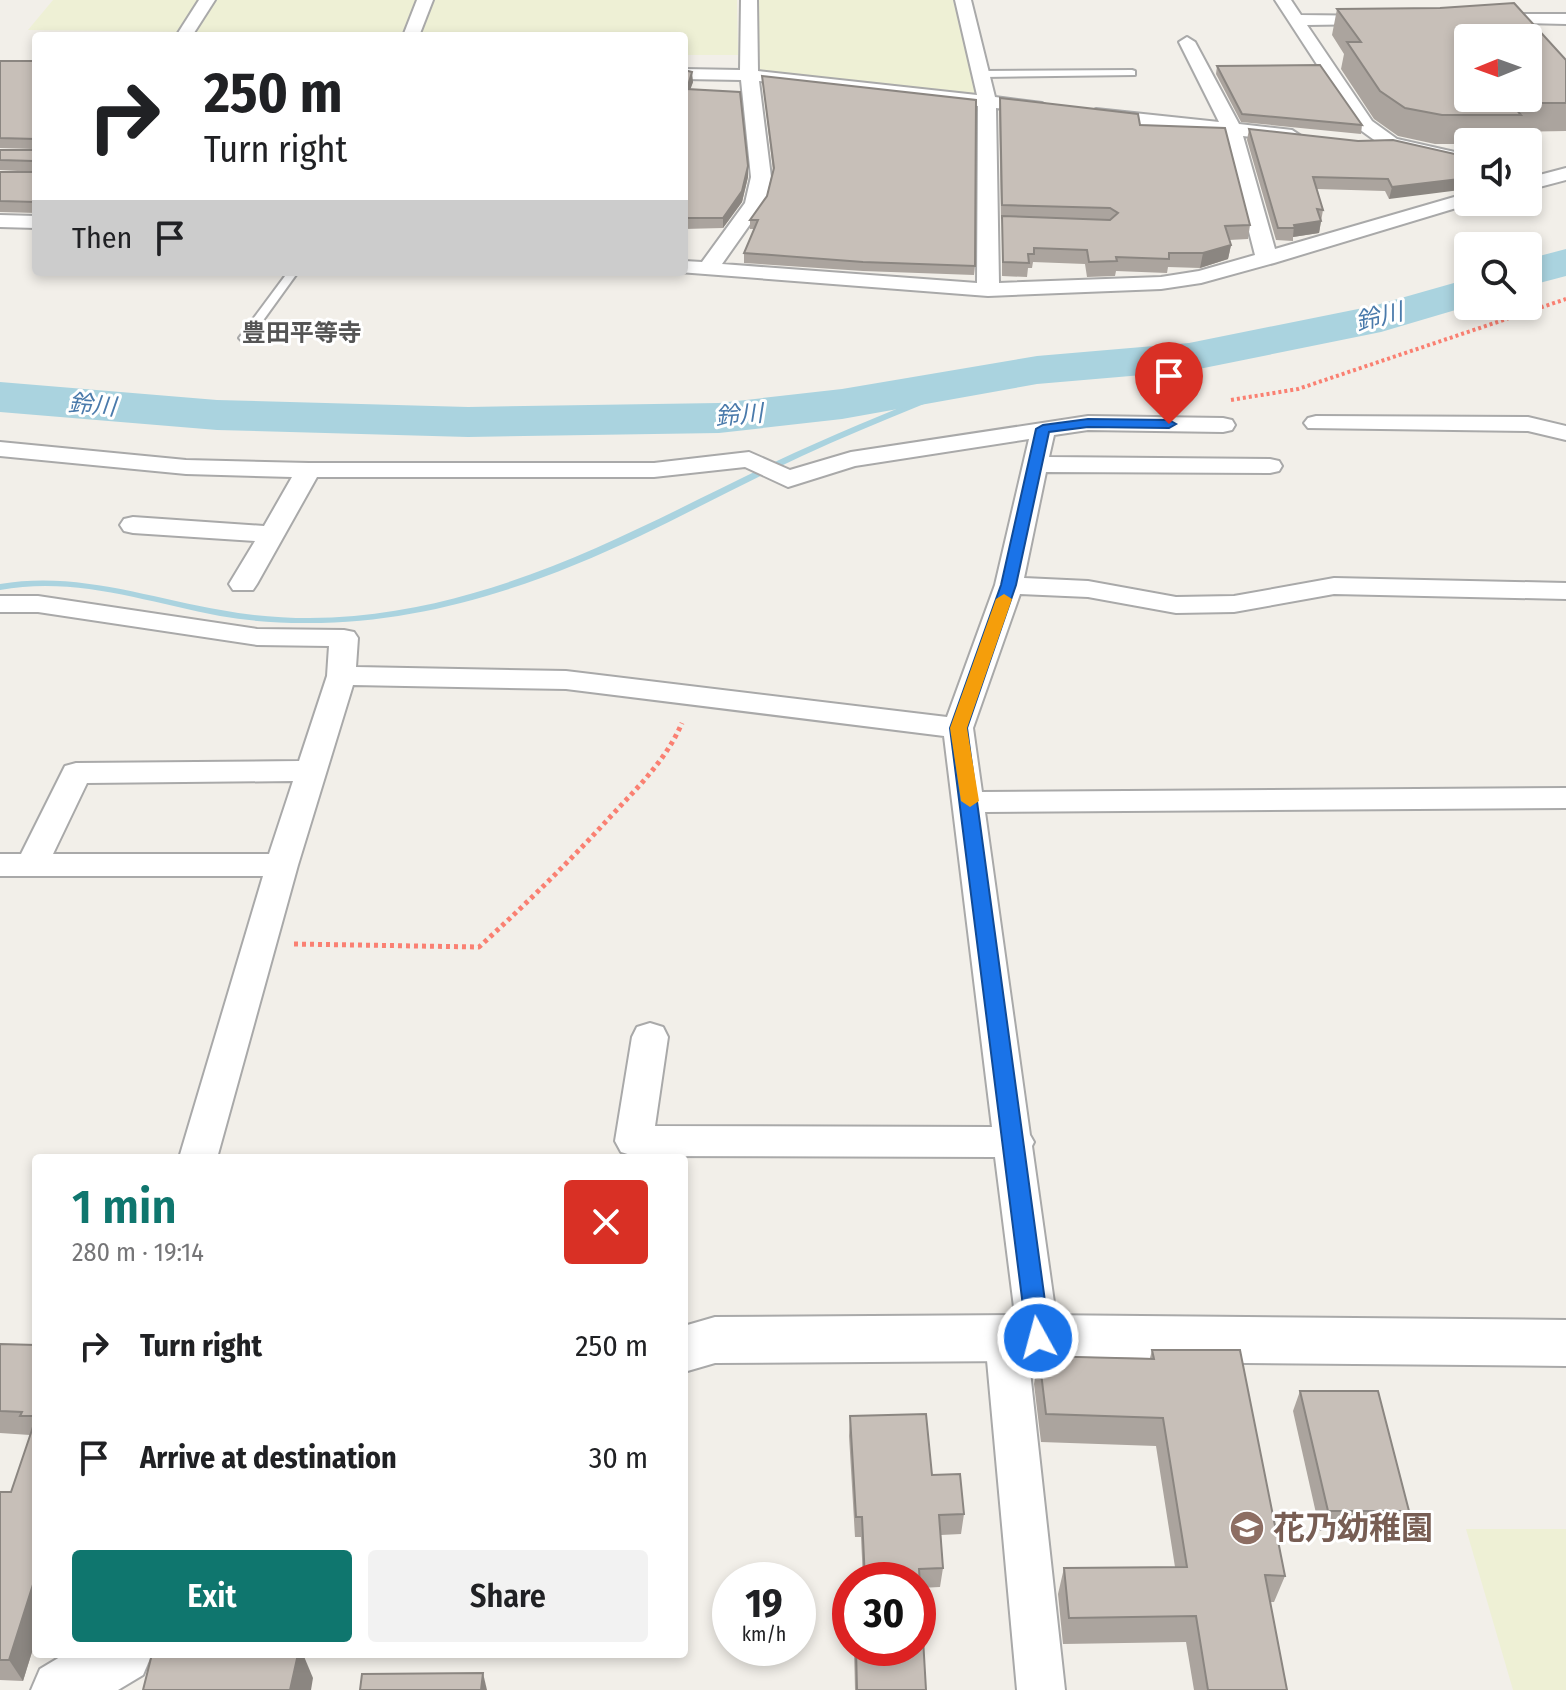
<!DOCTYPE html>
<html lang="en">
<head>
<meta charset="utf-8">
<style>
	body { margin:0; font-family:"Fira Sans Condensed","Noto Sans JP",sans-serif; background:#f2f2f2; color:#202124; height:100vh; display:flex; flex-direction:column; font-size:30px; white-space:nowrap }
	* { box-sizing:border-box; margin:0 }
	p { font-size:26px; color:#757577 }
	.icon { flex:none; width:44px; height:44px; fill:none; stroke:currentColor; stroke-width:2; stroke-linecap:round; stroke-linejoin:round }
	.map { position:relative; flex:1; overflow:hidden }
	.details { position:absolute; left:32px; top:1154px; width:656px; height:504px; display:flex; flex-direction:column; background:#fff; border-radius:8px; box-shadow:0 4px 12px #0003 }
	.details>* { flex:none }
	.top-card { position:absolute; left:32px; top:32px; width:656px; height:244px; border-radius:8px; box-shadow:0 4px 12px #0003; background:#fff; color:#202124; overflow:hidden }
	.needle { width:52px; rotate:269deg }
	.fabs { position:absolute; left:1454px; top:24px; display:grid; gap:16px }
	.fabs a { display:grid; place-items:center; width:88px; height:88px; border-radius:8px; background:#fff; box-shadow:0 4px 12px #0003; font-size:40px }
	.speed { position:absolute; left:712px; top:1562px; display:flex; gap:16px; font-size:40px; font-weight:700; text-align:center }
	.speed>* { display:grid; place-content:center; width:104px; height:104px; border-radius:50%; background:#fff; box-shadow:0 4px 12px #0003; line-height:1 }
	.speed small { font-size:20px; font-weight:400 }
	.speed .limit { border:12px solid #d22; background:#fff; color:#111 }
	.pin { position:absolute; display:grid; place-items:center; width:68px; height:68px; color:#fff; margin:-82px -34px; border-radius:50% 50% 50% 0; rotate:-45deg; box-shadow:0 0 8px #0007 }
	.pin .icon { rotate:45deg }
	.me { position:absolute; width:88px; margin:-44px; rotate:353deg; stroke-linejoin:round; filter:drop-shadow(0 0 6px #0008) }
	.turn { display:flex; align-items:center; gap:28px; height:168px; padding:0 40px; font-size:36px }
	.turn .icon { width:104px; height:104px; stroke-width:2.5 }
	.turn b { display:block; font-size:56px; line-height:68px }
	.then { display:flex; align-items:center; height:76px; padding:0 40px; background:#0003; gap:16px; font-size:30px }
	.round { display:grid; place-items:center; flex:none; width:84px; height:84px; border-radius:8px; background:#f2f2f2 }
	.overview { display:flex; align-items:center; justify-content:space-between; height:136px; padding:0 40px }
	h1 { font-size:48px; font-weight:600; line-height:60px; color:#0f766e }
	.primary-button { display:flex; gap:16px; margin-top:auto; padding:16px 40px }
	.primary-button a { flex:1; height:92px; border-radius:8px; background:#0f766e; color:#fff; font-size:32px; font-weight:600; line-height:92px; text-align:center }
	.primary-button a+a { background:#f2f2f2; color:#202124 }
	ul { padding:0; list-style:none }
	li { display:flex; align-items:center; gap:24px; height:112px; padding:0 40px }
	li div { flex:1 }
	li b { display:block; font-size:30px }
	li em { font-style:normal }
	.map>svg:first-child { display:block }
</style>
</head>
<body>
<div class="map">
<svg width="1566" height="1690" viewBox="0 0 1566 1690">
	<rect width="100%" height="100%" fill="#f2efe9"/>
	<g fill="#eef0d5">
		<polygon points="53,0 737,0 738,55 684,55 684,36 192,36 194,32 28,30"/>
		<polygon points="758,0 953,0 980,98 760,75"/>
		<polygon points="1466,1529 1566,1529 1566,1690 1513,1690"/>
	</g>
	<g fill="none" stroke-linecap="round" stroke-linejoin="round">
		<path fill="#aad3df" fill-rule="evenodd" d="M967,380L974,382C958,392 937,399 919,406C880,422 841,438 802,456C748,481 694,510 640,536C535,586 422,624 304,623C276,623 248,621 220,616C146,602 76,576 0,590V584C76,571 146,597 221,610C264,618 310,620 354,616C520,600 647,522 794,453C851,427 909,404 967,380Z"/>
		<g fill="#aad3df" fill-rule="evenodd">
			<polygon points="1566,249 1566,276 1528,286 1528,259"/>
			<polygon points="1468,279 1469,306 1381,332 1189,371 1037,384 842,419 719,433 468,437 217,430 0,412 0,382 217,400 468,407 719,403 842,389 1037,356 1189,343 1373,306"/>
		</g>
		<g stroke="#a9a9a9" stroke-width="4">
			<g id="service">
				<polygon points="1132,70 1135,71 1135,75 983,77 979,74 983,71"/>
				<polygon points="288,272 298,272 249,340 241,340 239,338"/>
			</g>
		</g>
		<g stroke="#a9a9a9" stroke-width="4">
			<g id="minor">
				<polygon points="199,0 215,0 192,36 176,36"/>
				<polygon points="417,0 433,0 419,36 403,36"/>
				<path d="M741,0H757L758,71L977,95L955,0H971L995,97L1042,103L1051,108L1042,113L996,108L999,283L1161,277L1199,271L1255,255L1224,134L1096,119L1087,114L1096,109L1219,122L1179,42L1187,37L1195,42L1239,124L1292,130L1301,136L1292,142L1243,136L1275,249L1468,193V202H1476L1274,263L1201,283L1161,289L988,296L679,272H684V261L702,262L745,203L751,177L741,80L684,79V69L740,70ZM759,81L978,106L977,283L722,264L765,203L771,177Z"/>
				<polygon points="1275,0 1291,0 1301,15 1382,16 1384,19 1376,24 1307,25 1372,121 1397,139 1468,155 1468,167 1384,147 1359,129"/>
				<polygon points="1486,14 1566,14 1566,24 1480,22 1478,19"/>
				<polygon points="1566,168 1566,180 1528,190 1528,178"/>
				<polygon points="0,215 36,216 36,228 0,227"/>
				<path d="M1088,416L1223,418L1232,420L1235,425L1232,430L1223,432L1088,430L1054,435L1049,457L1270,459L1279,461L1282,466L1279,471L1270,473L1046,472L1024,578L1088,581L1176,597L1234,596L1334,578L1566,583V599L1334,594L1234,612L1176,613L1088,597L1020,594L973,728L982,792L1566,788V808L985,812L1030,1135L1034,1142L1032,1146L1059,1338L1053,1351L1038,1356L1028,1353L1065,1690H1017L985,1338L991,1325L1006,1320L1016,1323L995,1157L634,1156L621,1152L615,1141L632,1037L637,1027L650,1023L663,1027L668,1037L655,1126L992,1127L944,736L566,689L353,685L298,865L217,1158H179L263,876H0V854H21L65,766L76,763L299,761L327,676L329,646L257,645L38,612H0V596H38L257,629L344,630L354,632L358,638L356,667L566,671L947,717L995,585L1029,439L855,466L788,487L745,467L654,477H317L257,584L253,590H233L229,584L255,541L133,533L124,531L120,525L124,519L133,517L264,526L292,477L186,474L0,456V442L186,460L309,463H654L749,452L790,470L851,452ZM293,781L269,854H53L87,783Z"/>
				<polygon points="1316,416 1528,417 1566,426 1566,440 1528,431 1308,428 1304,423 1308,418"/>
			</g>
		</g>
		<g stroke="#a9a9a9" stroke-width="4">
			<g id="tertiary">
				<polygon points="1038,1315 1566,1320 1566,1366 1038,1361 715,1363 684,1372 684,1326 715,1317"/>
				<polygon points="65,1654 152,1654 143,1675 118,1690 31,1690 40,1669"/>
			</g>
		</g>
		<polyline stroke="#fa8072" stroke-width="4" stroke-dasharray="3 3" stroke-linecap="butt" points="1231,400 1298,389 1566,299"/>
		<path stroke="#fa8072" stroke-width="5" stroke-dasharray="4 4" stroke-linecap="butt" d="M294,944L479,947C525,905 569,862 611,816C638,787 666,760 682,723"/>
		<use href="#service" fill="#fff" fill-rule="evenodd"/>
		<use href="#minor" fill="#fff" fill-rule="evenodd"/>
		<use href="#tertiary" fill="#fff" fill-rule="evenodd"/>
	</g>
	<g fill="#aba49e">
		<polygon points="1337,9 1566,60 1566,131 1516,132 1513,142 1468,142 1468,144 1435,144 1398,136 1374,119 1341,69 1344,54 1332,35"/>
		<polygon points="36,58 36,213 0,212 0,172 35,172 0,170 0,150 33,149 0,148 0,61 33,61"/>
		<polygon points="1217,66 1362,125 1361,134 1241,122 1216,74"/>
		<polygon points="684,70 693,82 690,89 748,177 742,202 723,228 684,229"/>
		<polygon points="762,76 975,266 974,275 863,271 744,263 744,253 754,229 750,229 750,220 767,196 773,171"/>
		<polygon points="1000,98 1140,125 1250,225 1248,239 1229,240 1231,245 1228,259 1200,268 1168,267 1167,273 1116,271 1115,276 1087,277 1085,264 1033,262 1032,268 1028,268 1027,277 1002,276 1002,219 1001,219 999,111"/>
		<polygon points="1249,129 1468,157 1389,199 1385,191 1317,189 1323,210 1319,233 1293,237 1293,241 1276,240 1247,140"/>
		<polygon points="0,1344 36,1345 36,1639 23,1681 0,1680 0,1492 11,1492 30,1435 0,1433"/>
		<polygon points="1152,1350 1285,1576 1274,1602 1270,1602 1287,1690 1194,1690 1186,1642 1063,1644 1058,1594 1064,1568 1175,1567 1156,1446 1041,1442 1034,1384 1039,1356 1150,1358"/>
		<polygon points="1300,1391 1409,1511 1399,1531 1320,1531 1293,1411"/>
		<polygon points="850,1416 932,1475 964,1514 961,1534 941,1535 943,1568 940,1587 920,1588 926,1690 855,1690 854,1648 918,1648 918,1580 863,1580 861,1537 855,1537 849,1436"/>
	</g>
	<g fill="#8b8681">
		<polygon points="692,72 693,82 687,99 687,89"/>
		<polygon points="748,166 748,177 742,202 723,228 723,218"/>
		<polygon points="1468,178 1468,189 1389,199 1392,187"/>
		<polygon points="1321,221 1319,233 1293,237 1294,225"/>
		<polygon points="1231,245 1228,259 1200,268 1203,253"/>
		<polygon points="36,1575 36,1639 23,1681 9,1660"/>
		<polygon points="298,1654 303,1654 313,1678 311,1690 290,1690"/>
		<polygon points="483,1673 487,1690 481,1690"/>
	</g>
	<g fill="#c7bfb8" stroke="#8b8681" stroke-width="2" fill-rule="evenodd">
		<path d="M1514,3L1566,60V103H1511L1521,115H1442L1405,108L1380,91L1347,42H1361L1337,9L1440,8ZM1468,38H1528V98H1468Z"/>
		<polygon points="36,58 36,202 0,201 0,172 35,172 33,161 0,160 0,150 33,150 35,139 0,138 0,61 33,61"/>
		<polygon points="1320,65 1362,125 1242,114 1217,66"/>
		<polygon points="684,70 692,72 687,89 740,92 748,166 742,191 723,218 684,218"/>
		<polygon points="762,76 976,100 975,266 863,262 744,253 758,220 750,220 767,196 774,168"/>
		<polygon points="1000,98 1138,114 1140,125 1225,128 1250,225 1225,226 1231,245 1203,253 1169,253 1169,259 1116,257 1117,261 1089,262 1087,250 1034,248 1034,254 1028,254 1029,263 1003,262 1002,216 1110,220 1118,213 1110,208 1002,205"/>
		<polygon points="1249,129 1358,141 1393,140 1468,157 1468,178 1392,187 1388,179 1313,177 1323,210 1317,209 1321,221 1294,225 1295,228 1278,228"/>
		<polygon points="0,1344 36,1345 36,1416 20,1416 22,1412 0,1411"/>
		<polygon points="1152,1350 1240,1350 1285,1576 1265,1575 1287,1690 1208,1690 1196,1616 1069,1618 1064,1568 1187,1567 1163,1418 1046,1414 1039,1356 1154,1359"/>
		<polygon points="1300,1391 1378,1391 1409,1511 1328,1511"/>
		<polygon points="926,1414 932,1475 960,1474 964,1514 939,1515 943,1568 919,1569 926,1690 857,1690 856,1648 918,1648 918,1580 865,1580 862,1517 856,1517 850,1416"/>
		<polygon points="36,1418 36,1575 9,1660 0,1660 0,1492 11,1492"/>
		<polygon points="152,1654 298,1654 290,1690 143,1690"/>
		<polygon points="483,1673 481,1690 360,1690 362,1674"/>
	</g>
	<polygon fill="#1a73e8" stroke="#114b97" stroke-width="2" points="1088,419 1169,420 1176,424 1169,428 1088,427 1049,432 1016,585 967,728 1050,1338 1047,1345 1038,1348 1030,1345 1027,1338 950,728 1001,585 1036,429 1043,425"/>
	<polygon fill="#f59e0b" points="1004,594 1012,599 967,728 979,801 970,807 961,801 950,728 996,599"/>
	<defs>
		<g id="school-disc" transform="scale(1.8)"><circle r="9.5" fill="#8d6e63" stroke="#fff"/><path d="M0-5L7-2L0 1L-7-2ZM-4 1L0 2.5L4 1V4Q0 6-4 4Z" fill="#fff"/></g>
	</defs>
	<g fill-rule="evenodd">
		<use href="#school-disc" x="1247" y="1528"/>
	</g>
	<g text-anchor="middle" dominant-baseline="central" stroke-width="6" stroke-linejoin="round" paint-order="stroke">
		<g font-size="24" font-style="italic" fill="#4a7aab" stroke="#fff">
			<text transform="translate(1379 317) rotate(-14)">鈴川</text>
			<text transform="translate(92 405) rotate(5)">鈴川</text>
			<text transform="translate(739 415) rotate(-5)">鈴川</text>
		</g>
		<g font-size="24" font-weight="bold" fill="#555" stroke="#fff">
			<text x="302" y="333">豊田平等寺</text>
		</g>
		<g font-size="32" font-weight="bold" fill="#785e54" stroke="#fff" text-anchor="start">
			<text x="1273" y="1528">花乃幼稚園</text>
		</g>
	</g>
</svg>
<div class="fabs">
<a><svg class="needle" viewBox="-14 -14 28 28"><path d="M0-13l5 13h-10z" fill="#e53935"/><path d="M0 13l5-13h-10z" fill="#757577"/></svg></a>
<a><svg class="icon" aria-label="sound" viewBox="0 0 24 24"><path d="M4 9h4l5-4v14l-5-4H4zM17 9q2 3 0 6"/></svg></a>
<a><svg class="icon" aria-label="search" viewBox="0 0 24 24"><circle cx="10" cy="10" r="6"/><path d="M15 15l6 6"/></svg></a>
</div>
<div class="speed"><div>19<small>km/h</small></div><div class="limit">30</div></div>
<div class="pin" style="left:1169px;top:424px;background:#d93025"><svg class="icon" aria-label="arrive" viewBox="0 0 24 24"><path d="M6 21V4h12l-3 4 3 4H6"/></svg></div>
<svg class="me" style="left:1038px;top:1338px" viewBox="-20 -20 40 40"><circle r="17" fill="#1a73e8" stroke="#fff" stroke-width="3"/><path d="M0-11L8 9 0 5-8 9z" fill="#fff"/></svg>
<div class="top-card">
<div class="turn"><svg class="icon" aria-label="right" viewBox="0 0 24 24"><path d="M7 20v-9h11M14 6l5 5-5 5"/></svg><div><b>250 m</b>Turn right</div></div>
<div class="then">Then<svg class="icon" aria-label="arrive" viewBox="0 0 24 24"><path d="M6 21V4h12l-3 4 3 4H6"/></svg></div>
</div>
<section class="details">
<div class="overview"><div><h1>1 min</h1><p>280 m · 19:14</p></div><a class="round" style="background:#d93025;color:#fff"><svg class="icon" aria-label="close" viewBox="0 0 24 24"><path d="M6 6l12 12M18 6L6 18"/></svg></a></div>
<ul>
<li><svg class="icon" aria-label="right" viewBox="0 0 24 24"><path d="M7 20v-9h11M14 6l5 5-5 5"/></svg><div><b>Turn right</b></div><em>250 m</em></li>
<li><svg class="icon" aria-label="arrive" viewBox="0 0 24 24"><path d="M6 21V4h12l-3 4 3 4H6"/></svg><div><b>Arrive at destination</b></div><em>30 m</em></li>
</ul>
<div class="primary-button"><a>Exit</a><a>Share</a></div>
</section>
</div>
</body>
</html>
